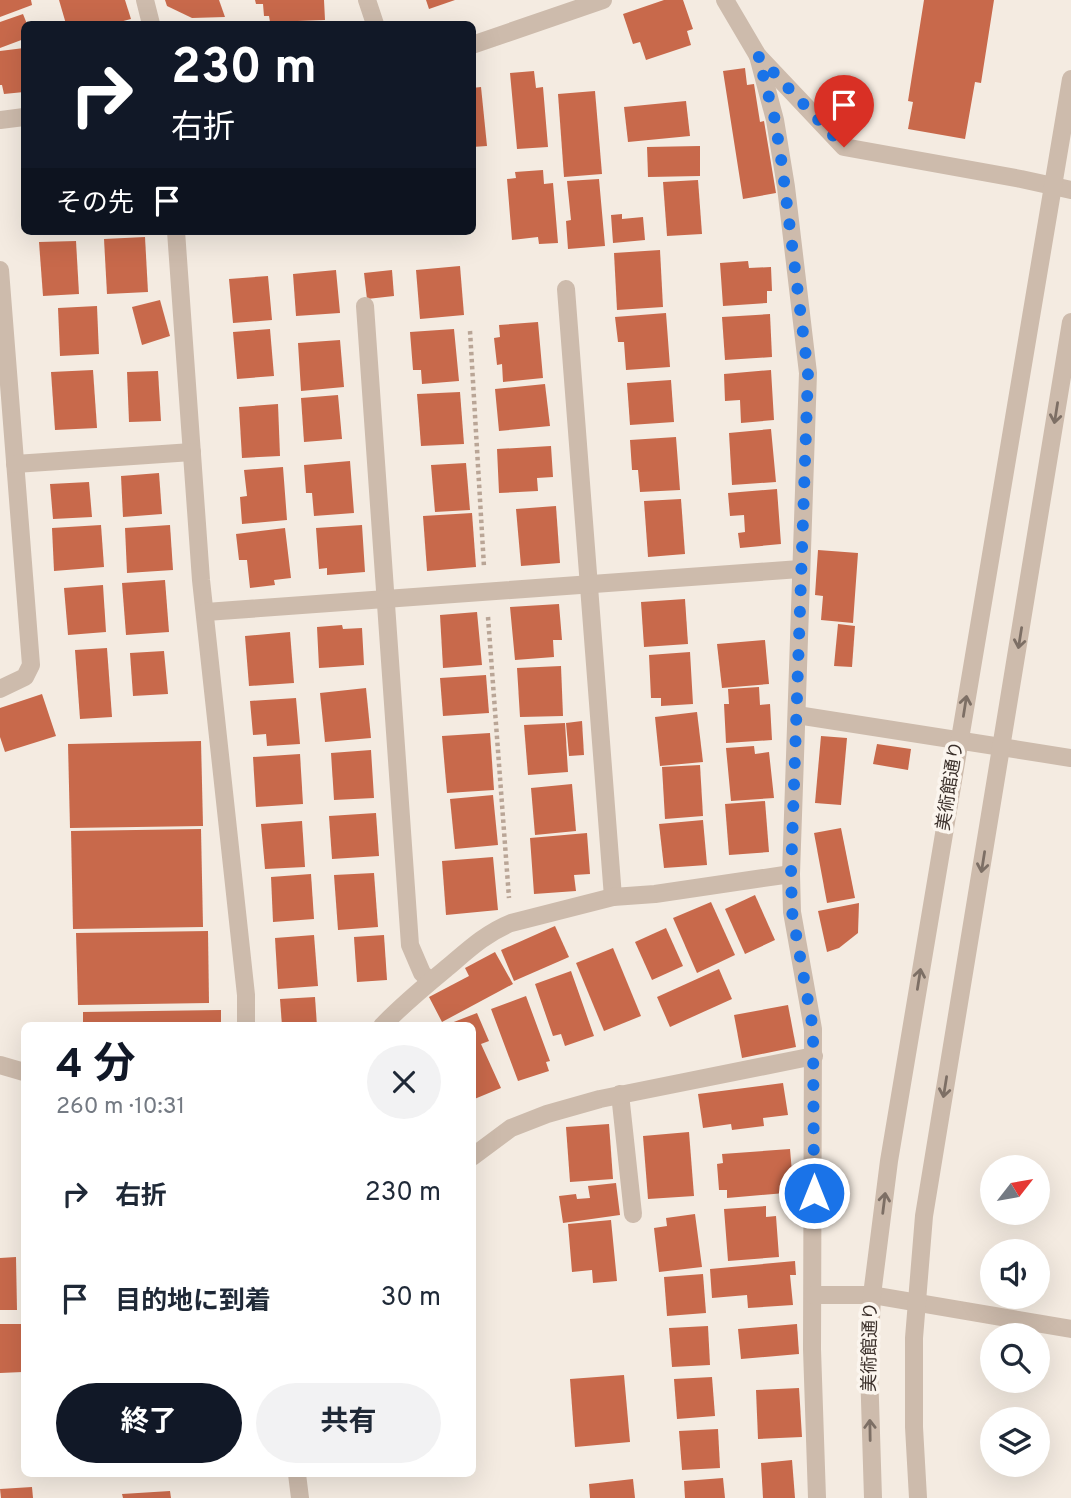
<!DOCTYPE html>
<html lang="ja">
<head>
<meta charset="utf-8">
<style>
	body { margin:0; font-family:Overpass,"Noto Sans JP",sans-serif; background:#f2f2f3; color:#1f2937; height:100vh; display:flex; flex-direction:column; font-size:26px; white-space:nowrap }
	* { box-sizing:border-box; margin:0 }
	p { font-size:23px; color:#747a83 }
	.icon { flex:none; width:38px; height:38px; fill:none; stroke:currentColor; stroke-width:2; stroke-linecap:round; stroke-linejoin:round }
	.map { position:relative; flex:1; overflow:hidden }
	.side { position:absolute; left:21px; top:1022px; width:455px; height:455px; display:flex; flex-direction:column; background:#fff; border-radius:10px; box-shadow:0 7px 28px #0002 }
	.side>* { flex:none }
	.top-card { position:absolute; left:21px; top:21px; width:455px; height:214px; border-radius:10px; box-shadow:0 7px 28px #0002; background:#111827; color:#fff; overflow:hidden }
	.needle { width:46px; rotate:59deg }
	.buttons { position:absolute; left:980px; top:1155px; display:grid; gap:14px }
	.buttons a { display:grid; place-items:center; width:70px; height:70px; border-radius:50%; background:#fff; box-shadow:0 7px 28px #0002; font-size:35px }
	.pin { position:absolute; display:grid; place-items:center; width:60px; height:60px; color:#fff; margin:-72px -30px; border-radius:50% 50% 50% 0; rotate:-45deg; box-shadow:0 0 7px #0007 }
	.pin .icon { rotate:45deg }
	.me { position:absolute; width:77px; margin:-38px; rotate:0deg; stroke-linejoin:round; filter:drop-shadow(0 0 5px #0008) }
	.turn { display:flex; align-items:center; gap:24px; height:147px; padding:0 35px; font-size:32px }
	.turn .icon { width:91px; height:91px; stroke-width:2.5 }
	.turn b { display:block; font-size:49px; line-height:60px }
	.then { display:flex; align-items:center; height:66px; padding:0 35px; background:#0003; gap:14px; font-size:26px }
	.round { display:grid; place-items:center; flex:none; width:74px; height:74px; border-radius:37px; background:#f2f2f3 }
	.summary { display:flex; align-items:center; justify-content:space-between; height:119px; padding:0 35px }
	h1 { font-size:42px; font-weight:700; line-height:52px; color:#111827 }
	.primary-button { display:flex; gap:14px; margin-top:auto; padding:14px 35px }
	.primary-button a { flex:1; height:80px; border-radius:42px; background:#111827; color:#fff; font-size:28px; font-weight:700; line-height:80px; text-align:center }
	.primary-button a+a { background:#f2f2f3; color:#1f2937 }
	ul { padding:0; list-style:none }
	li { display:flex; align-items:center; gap:21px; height:105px; padding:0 35px }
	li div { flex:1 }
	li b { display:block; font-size:26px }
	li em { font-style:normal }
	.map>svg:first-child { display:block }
</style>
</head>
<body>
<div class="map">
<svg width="1071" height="1498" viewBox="0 0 1071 1498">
	<rect width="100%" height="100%" fill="#f4ebe1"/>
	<g fill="#c8694b">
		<polygon points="0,0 31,0 32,5 0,17"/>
		<polygon points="59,0 125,0 131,19 112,24 66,24"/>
		<polygon points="165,0 219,0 225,17 192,18 167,6"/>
		<polygon points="255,0 324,0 325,20 270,22 269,16 264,16 263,4 256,4"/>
		<polygon points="426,0 455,0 429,9"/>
		<polygon points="664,0 683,0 693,29 687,31 691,45 646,60 640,42 633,44 623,14"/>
		<polygon points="924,0 994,0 981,83 975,82 965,139 908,129 913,102 908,101"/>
		<polygon points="23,14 27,24 24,24 24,39 0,48 0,22"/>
		<polygon points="24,48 24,92 4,94 2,85 0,85 0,51"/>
		<polygon points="745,68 747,85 754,84 760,122 764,121 776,193 743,199 723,71"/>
		<polygon points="534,71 536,88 543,87 548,147 517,149 510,73"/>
		<polygon points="481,87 487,146 472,147 472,88"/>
		<polygon points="595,91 602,174 564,177 558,94"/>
		<polygon points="686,101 690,136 628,142 624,107"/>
		<polygon points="700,146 700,176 648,177 647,147"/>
		<polygon points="543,170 544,184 553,183 558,243 539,244 538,237 512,240 507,179 516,178 515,172"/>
		<polygon points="599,179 605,246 568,249 566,221 571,220 567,181"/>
		<polygon points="698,180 702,234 667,236 663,182"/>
		<polygon points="622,214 622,219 643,217 645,240 613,243 611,215"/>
		<polygon points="145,237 148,292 107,294 104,239"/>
		<polygon points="76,241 79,294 43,296 39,242"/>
		<polygon points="660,250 663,307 617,310 614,253"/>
		<polygon points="748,261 749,268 771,267 772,291 767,291 767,303 723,306 720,263"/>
		<polygon points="460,266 464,315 420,319 416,270"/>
		<polygon points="336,270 340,313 296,316 293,274"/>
		<polygon points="392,270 394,296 367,299 364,273"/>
		<polygon points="268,276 272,320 233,323 229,279"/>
		<polygon points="160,300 170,336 142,345 132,307"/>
		<polygon points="97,306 99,354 60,356 58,308"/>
		<polygon points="666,313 670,367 626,370 624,342 618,342 615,317"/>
		<polygon points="770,314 772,357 725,360 722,317"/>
		<polygon points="538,322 543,378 503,382 502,364 497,365 494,338 500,337 499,325"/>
		<polygon points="270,329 274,376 237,379 233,332"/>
		<polygon points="454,329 459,381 422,384 421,370 413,370 410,332"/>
		<polygon points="340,340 344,387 301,391 298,343"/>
		<polygon points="93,370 97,428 55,430 51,372"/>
		<polygon points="771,370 774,420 741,423 740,400 725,401 724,374"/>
		<polygon points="158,371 161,421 129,422 127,372"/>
		<polygon points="671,380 674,422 630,425 627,383"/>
		<polygon points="545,384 550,426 499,431 495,389"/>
		<polygon points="460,392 464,444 421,446 417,394"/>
		<polygon points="338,395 342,439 304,442 301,398"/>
		<polygon points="278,404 280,456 242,458 239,407"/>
		<polygon points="771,429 776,482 732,485 729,433"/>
		<polygon points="676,437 680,490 640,492 638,470 632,470 630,440"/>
		<polygon points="551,446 553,477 537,478 538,491 499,493 497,449"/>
		<polygon points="350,461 354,513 314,516 312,493 306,493 304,465"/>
		<polygon points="466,463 470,510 435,512 431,465"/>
		<polygon points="283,467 287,520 242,524 240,497 247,496 244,470"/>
		<polygon points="159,473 162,514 123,517 121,476"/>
		<polygon points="89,482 92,517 53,519 50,484"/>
		<polygon points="777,489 781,544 740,548 738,533 745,532 744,515 730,516 728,493"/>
		<polygon points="681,499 685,554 648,557 644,501"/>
		<polygon points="556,506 560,563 521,566 516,509"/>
		<polygon points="472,513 476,567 427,571 423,516"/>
		<polygon points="101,525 104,567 54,571 52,528"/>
		<polygon points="170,525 173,570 127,573 125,528"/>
		<polygon points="362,525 365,572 327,575 327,568 319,569 316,528"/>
		<polygon points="285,528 291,578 274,580 275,585 250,588 247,560 239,560 236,534"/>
		<polygon points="818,550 858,553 853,623 821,620 823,596 815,595"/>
		<polygon points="165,580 169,632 126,635 122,583"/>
		<polygon points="103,585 106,632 68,635 64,588"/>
		<polygon points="685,599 688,644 644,647 641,602"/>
		<polygon points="559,604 562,640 553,640 554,657 515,660 510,607"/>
		<polygon points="477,612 482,665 443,668 440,615"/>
		<polygon points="838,624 855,626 852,667 834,666"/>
		<polygon points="342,625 343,629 362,628 364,665 319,668 317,627"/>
		<polygon points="290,632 294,683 249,686 245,636"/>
		<polygon points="765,640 769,684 722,688 717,644"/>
		<polygon points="107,648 112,717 80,719 75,650"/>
		<polygon points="164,651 168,694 133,696 130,653"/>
		<polygon points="690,652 693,704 661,706 661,698 651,698 649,655"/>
		<polygon points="561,666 563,716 520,717 517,668"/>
		<polygon points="486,675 489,713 443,716 440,678"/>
		<polygon points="759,687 760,705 770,704 772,740 726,743 724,704 729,704 728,689"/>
		<polygon points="366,688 371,738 325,742 320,693"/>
		<polygon points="42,694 56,736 5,752 0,737 0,708"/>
		<polygon points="296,698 300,744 267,746 266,734 253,735 250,701"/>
		<polygon points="697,712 703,762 660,766 655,717"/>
		<polygon points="582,721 584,755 569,756 566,723"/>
		<polygon points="565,723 568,772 528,775 524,725"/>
		<polygon points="490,733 494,790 447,793 442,736"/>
		<polygon points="821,736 847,738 841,805 815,803"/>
		<polygon points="201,741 203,826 70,828 68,744"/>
		<polygon points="877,744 911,749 908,770 873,764"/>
		<polygon points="754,746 755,754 769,752 774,798 731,801 726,748"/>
		<polygon points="371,750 374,798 334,800 331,753"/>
		<polygon points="300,754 303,804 256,807 253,757"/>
		<polygon points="700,765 703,816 665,819 662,767"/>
		<polygon points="572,784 576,831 535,835 531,788"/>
		<polygon points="493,795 498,845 455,849 450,799"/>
		<polygon points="765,801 769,852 729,855 725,804"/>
		<polygon points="376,813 379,856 332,859 329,816"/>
		<polygon points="703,820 707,865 664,868 659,824"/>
		<polygon points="302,821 305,867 265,869 261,824"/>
		<polygon points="841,828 855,898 827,903 814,833"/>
		<polygon points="201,829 203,927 73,929 71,831"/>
		<polygon points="587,833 590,874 574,875 576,891 534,894 530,838"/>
		<polygon points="493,857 498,910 446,915 442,861"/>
		<polygon points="374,873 378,927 338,930 334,875"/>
		<polygon points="311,874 314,919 273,922 271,877"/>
		<polygon points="755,895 775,940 745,954 725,909"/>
		<polygon points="711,902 735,955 697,973 673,918"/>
		<polygon points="859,903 858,933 839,948 827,952 818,911"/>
		<polygon points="555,926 569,957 514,981 501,950"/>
		<polygon points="666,928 683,966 652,980 635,942"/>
		<polygon points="208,931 209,1003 78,1005 76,933"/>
		<polygon points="314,935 318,986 278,989 275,938"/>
		<polygon points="384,935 387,980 357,982 354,937"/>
		<polygon points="613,948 641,1016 604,1031 576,963"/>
		<polygon points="495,952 513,984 442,1022 429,997 469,976 465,968"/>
		<polygon points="719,969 732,999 670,1027 657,997"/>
		<polygon points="571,971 594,1036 565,1046 561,1034 553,1036 535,984"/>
		<polygon points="526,996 550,1061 546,1062 549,1071 518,1081 491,1009"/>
		<polygon points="315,997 317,1026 282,1026 280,999"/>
		<polygon points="788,1005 796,1047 742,1058 734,1015"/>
		<polygon points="221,1010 221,1026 83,1026 83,1012"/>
		<polygon points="477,1013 489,1041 481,1044 501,1088 472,1100 472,1026 446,1025"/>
		<polygon points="783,1083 788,1115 763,1118 764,1126 732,1130 731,1124 703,1128 698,1094"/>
		<polygon points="609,1124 613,1179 570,1182 566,1127"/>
		<polygon points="689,1132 694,1196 648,1199 643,1136"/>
		<polygon points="790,1149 793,1184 784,1185 785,1193 727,1198 727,1190 719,1190 717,1164 723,1163 722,1154"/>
		<polygon points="616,1183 620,1215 563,1223 559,1196 576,1194 577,1199 590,1198 588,1186"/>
		<polygon points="766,1206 766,1217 776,1216 779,1257 728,1261 724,1209"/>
		<polygon points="695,1214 702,1267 659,1272 654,1228 667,1226 666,1218"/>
		<polygon points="611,1220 617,1281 593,1283 592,1270 572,1272 568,1224"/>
		<polygon points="16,1257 17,1310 0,1310 0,1258"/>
		<polygon points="795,1261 796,1275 790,1275 793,1305 748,1308 747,1295 712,1298 710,1269"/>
		<polygon points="703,1274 706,1313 667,1316 664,1277"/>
		<polygon points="0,1324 23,1324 23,1372 0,1373"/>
		<polygon points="797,1324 799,1354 741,1359 738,1329"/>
		<polygon points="708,1326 710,1365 672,1367 669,1328"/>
		<polygon points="624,1375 630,1442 575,1447 570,1379"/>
		<polygon points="712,1377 715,1416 677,1419 674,1379"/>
		<polygon points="799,1388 802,1437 758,1439 756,1390"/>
		<polygon points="718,1429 720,1468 682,1470 679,1431"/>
		<polygon points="792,1460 795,1498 763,1498 761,1463"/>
		<polygon points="723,1478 725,1498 685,1498 684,1481"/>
		<polygon points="633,1479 635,1498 590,1498 589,1484"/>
		<polygon points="32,1487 33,1498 1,1498 0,1489"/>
		<polygon points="170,1491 171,1498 123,1498 122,1494"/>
	</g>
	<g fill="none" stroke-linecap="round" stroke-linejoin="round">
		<g stroke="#b9a596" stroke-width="4.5" stroke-dasharray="3.5 3.5" stroke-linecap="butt">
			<polyline points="470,331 484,567"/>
			<polyline points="488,617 509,898"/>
		</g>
		<g stroke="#cdbbac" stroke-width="18">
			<polyline points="145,0 151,24"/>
			<polyline points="367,0 375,24"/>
			<polyline points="725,0 758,56 844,147 1021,179 1071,190"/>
			<polyline points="472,45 603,0"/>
			<polyline points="758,56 775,120 786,187 808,373 791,874 792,912 813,1029 812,1349 817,1498"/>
			<polyline points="0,120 24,117"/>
			<polyline points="176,231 201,580 246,995 246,1026"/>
			<polyline points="0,270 31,665 25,677 0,689"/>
			<polyline points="566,289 613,897"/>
			<polyline points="365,306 410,945 422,973 430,981"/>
			<polyline points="15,464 192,452"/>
			<polyline points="206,612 800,569"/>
			<polyline points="797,715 1071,758"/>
			<path d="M382,1026C403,1004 425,986 448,967C468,950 486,933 511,923L613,897L655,894L791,874"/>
			<polyline points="0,1065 24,1072"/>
			<polyline points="620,1094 633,1214"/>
			<polyline points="472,1157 511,1128 547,1114 600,1099 814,1056"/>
			<polyline points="813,1295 872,1295 1071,1329"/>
			<polyline points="297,1474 300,1498"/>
			<polyline points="873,1498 869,1368 872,1295 889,1161 1071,79"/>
			<polyline points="918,1498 914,1427 914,1338 924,1216 1071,322"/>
		</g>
	</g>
	<defs><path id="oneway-shaft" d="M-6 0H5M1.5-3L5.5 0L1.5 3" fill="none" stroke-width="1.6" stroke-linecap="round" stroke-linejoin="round" transform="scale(1.75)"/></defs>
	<g stroke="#7d6f65">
		<use href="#oneway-shaft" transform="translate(1056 413) rotate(99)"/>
		<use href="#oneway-shaft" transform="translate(1020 638) rotate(99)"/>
		<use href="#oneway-shaft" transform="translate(965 706) rotate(-81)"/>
		<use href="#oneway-shaft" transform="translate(983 862) rotate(99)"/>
		<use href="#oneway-shaft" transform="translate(919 979) rotate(-81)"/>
		<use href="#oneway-shaft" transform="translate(945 1087) rotate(99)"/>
		<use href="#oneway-shaft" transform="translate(884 1203) rotate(-83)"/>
		<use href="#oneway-shaft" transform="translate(870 1430) rotate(-91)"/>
	</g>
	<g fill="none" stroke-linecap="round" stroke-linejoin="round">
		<polyline stroke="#1a73e8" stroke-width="12" stroke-dasharray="0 21.6" points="814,1193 813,1029 792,912 791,874 808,373 782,165 775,120 758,56 844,147"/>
	</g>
	<g text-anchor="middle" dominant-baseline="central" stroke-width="7" stroke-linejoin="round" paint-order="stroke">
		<g font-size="18" fill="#3b302b" stroke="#fbf5ee">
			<text transform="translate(951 786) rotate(-81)">美術館通り</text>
			<text transform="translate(871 1347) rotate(-89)">美術館通り</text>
		</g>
	</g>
</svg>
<div class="buttons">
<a><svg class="needle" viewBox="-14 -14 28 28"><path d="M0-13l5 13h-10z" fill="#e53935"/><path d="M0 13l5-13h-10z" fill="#747a83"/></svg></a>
<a><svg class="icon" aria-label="sound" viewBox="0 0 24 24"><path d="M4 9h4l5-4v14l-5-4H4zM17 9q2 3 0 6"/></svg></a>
<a><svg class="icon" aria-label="search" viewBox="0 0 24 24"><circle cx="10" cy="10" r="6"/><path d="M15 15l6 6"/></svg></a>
<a><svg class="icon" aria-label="layers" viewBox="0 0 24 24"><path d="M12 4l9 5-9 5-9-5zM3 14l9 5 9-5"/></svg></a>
</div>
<div class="pin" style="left:844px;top:147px;background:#d93025"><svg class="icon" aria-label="arrive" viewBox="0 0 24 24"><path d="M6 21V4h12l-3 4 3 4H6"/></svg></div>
<svg class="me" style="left:814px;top:1193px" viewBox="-20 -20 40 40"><circle r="17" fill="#1a73e8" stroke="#fff" stroke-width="3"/><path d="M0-11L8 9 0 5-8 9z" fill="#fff"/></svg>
<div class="top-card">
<div class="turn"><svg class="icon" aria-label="right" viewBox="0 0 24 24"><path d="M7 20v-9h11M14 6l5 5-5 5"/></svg><div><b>230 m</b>右折</div></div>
<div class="then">その先<svg class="icon" aria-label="arrive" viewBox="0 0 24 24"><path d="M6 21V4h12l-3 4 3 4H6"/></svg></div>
</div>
<section class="side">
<div class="summary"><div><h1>4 分</h1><p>260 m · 10:31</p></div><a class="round"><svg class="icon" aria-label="close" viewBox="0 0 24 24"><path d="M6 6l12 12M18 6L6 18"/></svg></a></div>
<ul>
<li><svg class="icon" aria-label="right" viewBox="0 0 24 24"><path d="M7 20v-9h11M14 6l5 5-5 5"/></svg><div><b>右折</b></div><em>230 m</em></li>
<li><svg class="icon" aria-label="arrive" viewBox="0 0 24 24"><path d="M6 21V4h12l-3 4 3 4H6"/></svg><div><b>目的地に到着</b></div><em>30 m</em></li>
</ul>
<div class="primary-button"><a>終了</a><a>共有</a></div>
</section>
</div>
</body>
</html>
